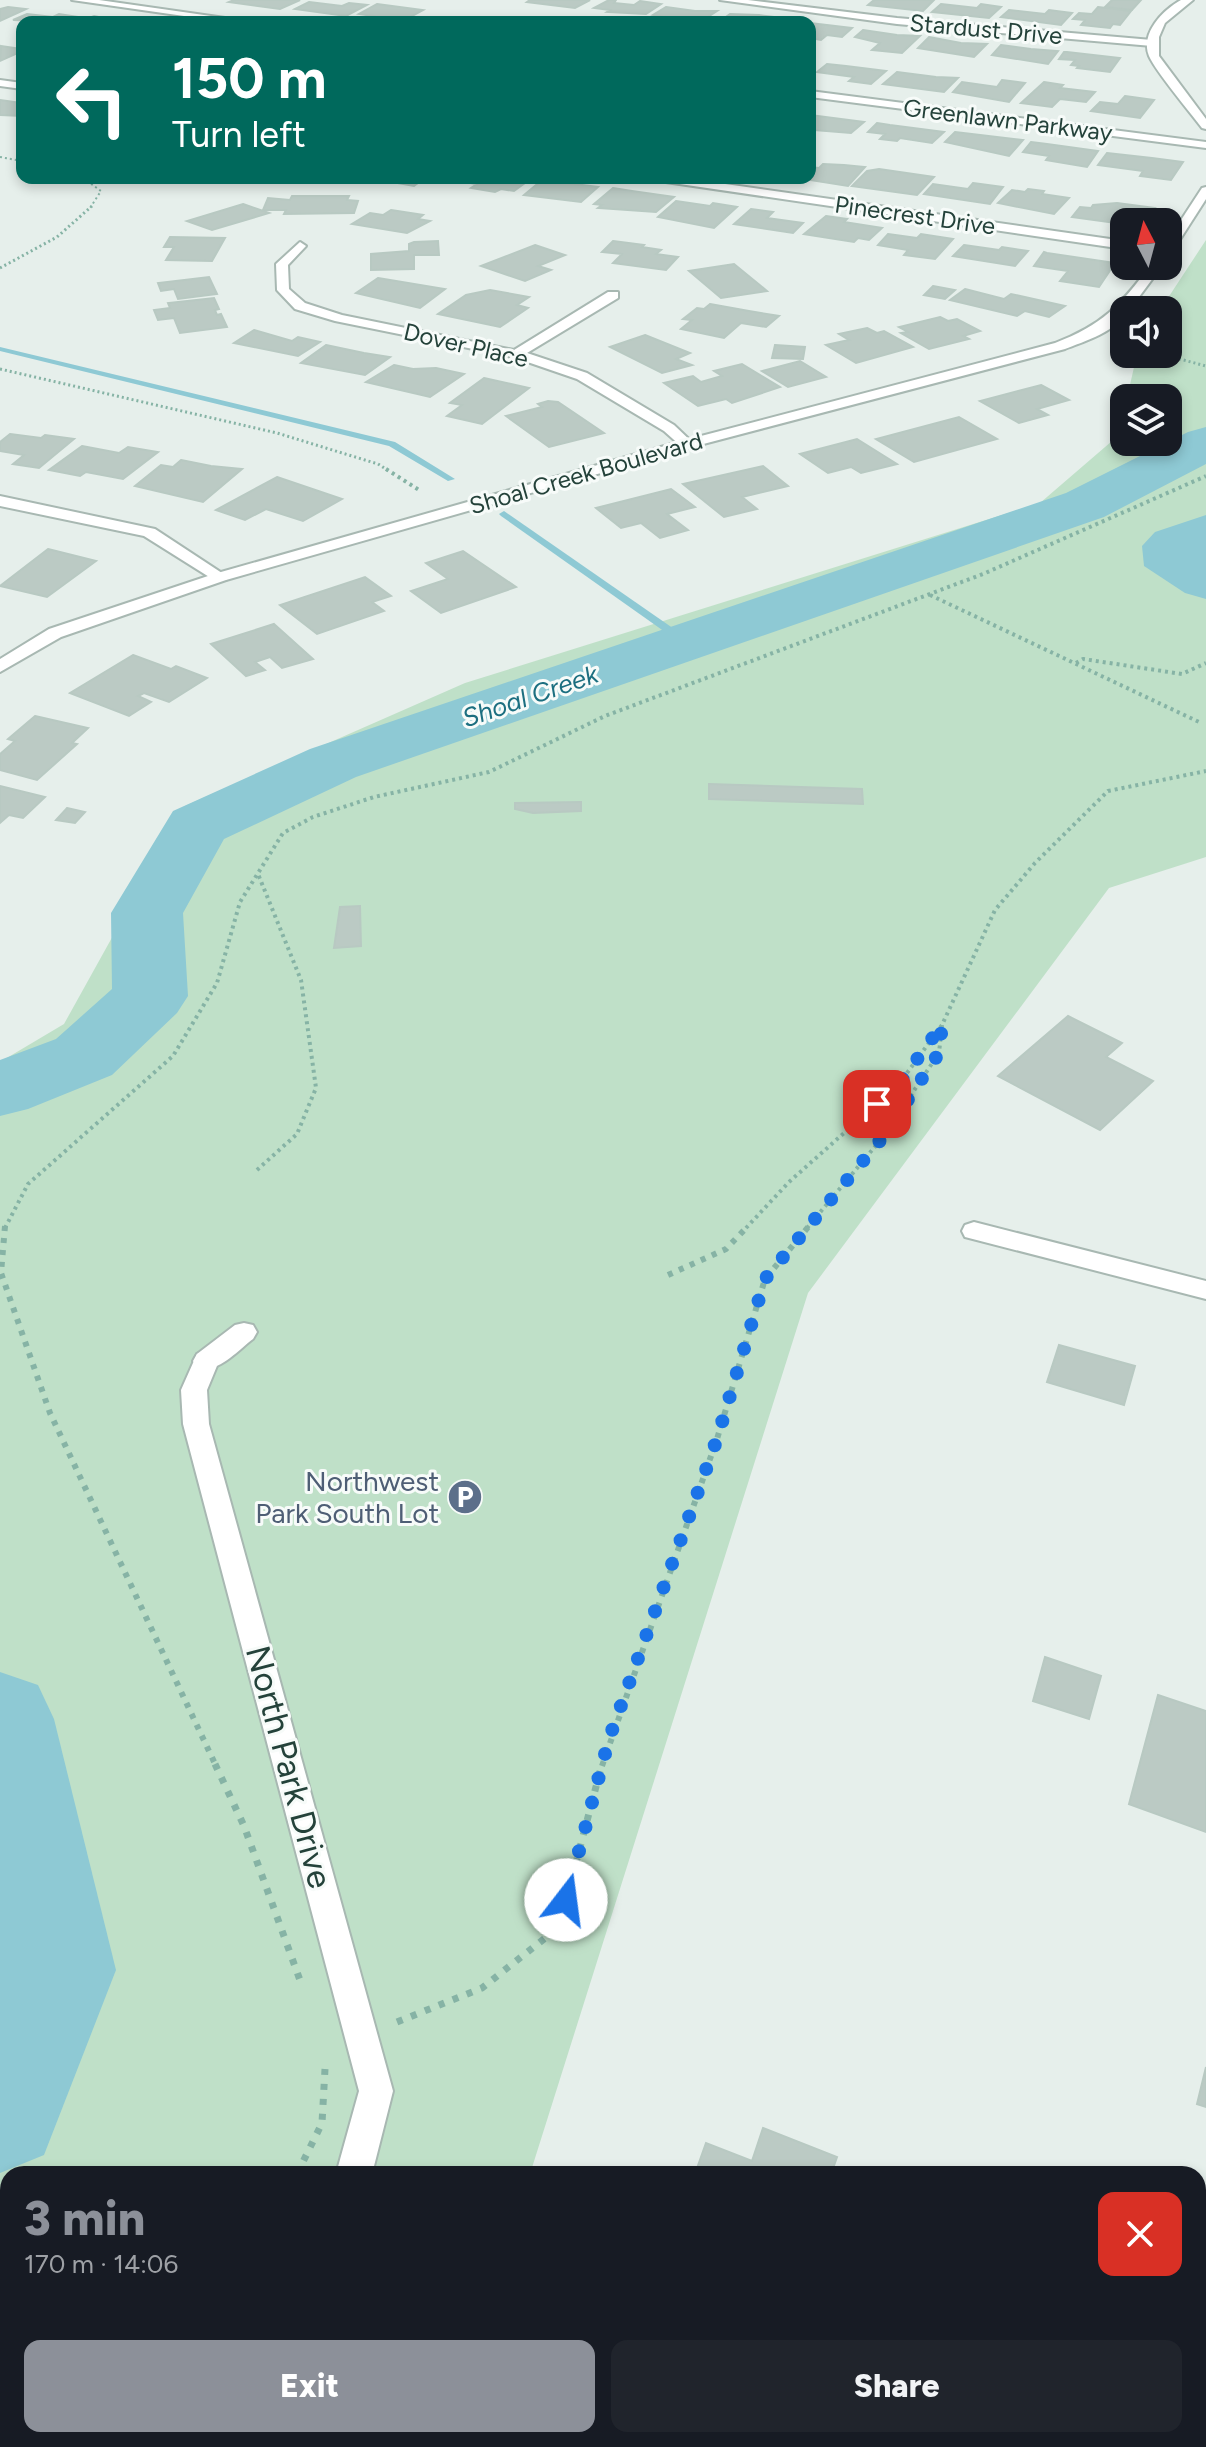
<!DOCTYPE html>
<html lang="en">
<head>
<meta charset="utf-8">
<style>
	body { margin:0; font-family:Figtree,sans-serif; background:#20242c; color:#f1f3f6; height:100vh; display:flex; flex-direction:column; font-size:30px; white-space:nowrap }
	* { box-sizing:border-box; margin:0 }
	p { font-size:26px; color:#9ea1a6 }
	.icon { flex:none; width:44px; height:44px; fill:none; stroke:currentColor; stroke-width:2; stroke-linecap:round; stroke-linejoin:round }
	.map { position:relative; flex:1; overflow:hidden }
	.side { position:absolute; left:0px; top:2166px; width:1206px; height:282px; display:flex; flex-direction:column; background:#171b24; border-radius:24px 24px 0 0; box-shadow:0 4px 12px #0003 }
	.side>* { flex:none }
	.guide { position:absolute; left:16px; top:16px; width:800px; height:168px; border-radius:16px; box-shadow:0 4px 12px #0003; background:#00695c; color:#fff; overflow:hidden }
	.needle { width:52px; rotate:354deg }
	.fabs { position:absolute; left:1110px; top:208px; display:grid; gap:16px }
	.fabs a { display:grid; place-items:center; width:72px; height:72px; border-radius:16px; background:#171b24; box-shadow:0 4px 12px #0003; font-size:40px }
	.pin { position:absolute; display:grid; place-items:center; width:68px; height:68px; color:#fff; margin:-34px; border-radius:16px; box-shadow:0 4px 12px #0006 }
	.me { position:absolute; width:88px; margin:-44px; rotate:15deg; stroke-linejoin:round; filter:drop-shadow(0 0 6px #0008) }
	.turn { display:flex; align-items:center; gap:28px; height:168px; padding:0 24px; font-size:36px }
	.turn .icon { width:104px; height:104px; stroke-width:2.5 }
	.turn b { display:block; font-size:56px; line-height:68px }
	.round { display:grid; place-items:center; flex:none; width:84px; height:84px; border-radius:16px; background:#20242c }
	.summary { display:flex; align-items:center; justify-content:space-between; height:136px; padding:0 24px }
	h1 { font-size:48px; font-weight:800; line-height:60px; color:#8c9099 }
	.cta { display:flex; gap:16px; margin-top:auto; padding:16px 24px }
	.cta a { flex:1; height:92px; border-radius:16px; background:#8c9099; color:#fff; font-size:32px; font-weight:800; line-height:92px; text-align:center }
	.cta a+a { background:#20242c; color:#f1f3f6 }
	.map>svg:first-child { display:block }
</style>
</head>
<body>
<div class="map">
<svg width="1206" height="2447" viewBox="0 0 1206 2447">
	<rect width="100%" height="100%" fill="#e6efeb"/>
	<polygon fill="#bfe0c8" points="1206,240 1206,857 1109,888 808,1293 530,2174 8,2174 8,2440 73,2440 64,2447 0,2447 0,1062 64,1024 185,806 465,683 1040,503 1119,435 1124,413 1124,442 1168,442 1168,398 1127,398 1137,354 1168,354 1168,310 1160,310"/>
	<polygon fill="#8ec9d4" points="1206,515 1206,599 1185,593 1144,566 1142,546 1155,532"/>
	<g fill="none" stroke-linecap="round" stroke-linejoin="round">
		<g fill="#8ec9d4" fill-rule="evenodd">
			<polygon points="0,347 395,442 455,479 448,481 389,446 0,351"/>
			<polygon points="504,511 690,640 690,644 682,644 501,516 499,514"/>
		</g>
		<g fill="#8ec9d4" fill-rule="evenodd">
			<polygon points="1206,427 1206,464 1104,517 356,777 224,839 183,913 188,996 177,1013 112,1075 28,1109 0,1116 0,1060 56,1039 112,989 111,913 173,811 310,749 1066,493 1188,432"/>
			<polygon points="0,1672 38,1685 54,1719 116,1970 44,2155 0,2173"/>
		</g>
	</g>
	<g fill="#bbcac4" stroke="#b8c9c2" stroke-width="2">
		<polygon points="234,0 300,0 280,9 229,2"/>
		<polygon points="530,0 590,0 575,8 527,2"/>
		<polygon points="616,0 614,3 634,5 640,1 661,4 646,14 607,12 610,10 594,8 609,0"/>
		<polygon points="874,0 934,0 923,11 868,5"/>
		<polygon points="1112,0 1141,0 1132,10 1105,7"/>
		<polygon points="309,2 342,6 349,3 367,5 346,16 295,9"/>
		<polygon points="377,4 423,10 401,22 366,19 373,16 359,14"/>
		<polygon points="941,4 977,8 981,4 1001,7 989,18 932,12"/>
		<polygon points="8,7 26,9 0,21 0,9"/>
		<polygon points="666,7 695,11 717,11 700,22 653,15"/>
		<polygon points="1098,7 1131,11 1120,25 1113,24 1110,28 1081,25 1085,20 1073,19 1079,13 1092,14"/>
		<polygon points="1009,10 1045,14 1049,10 1072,13 1061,25 1001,17"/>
		<polygon points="27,14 53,17 59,14 78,17 67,22 13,20"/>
		<polygon points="730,14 759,15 790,19 786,22 719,22"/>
		<polygon points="94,16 108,19 125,22 79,22"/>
		<polygon points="466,17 489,19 485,22 419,22 427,18 457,22"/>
		<polygon points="810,23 852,28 842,37 827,35 821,40 810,38"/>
		<polygon points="863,30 897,35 920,36 902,53 872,50 880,43 855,37"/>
		<polygon points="929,37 961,43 987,44 974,57 918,48"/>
		<polygon points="1001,45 1031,49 1058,51 1048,64 992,55"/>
		<polygon points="1,46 22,49 22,51 0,61"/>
		<polygon points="1064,52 1067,52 1120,58 1110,72 1077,68 1079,66 1071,65 1075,60 1059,59"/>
		<polygon points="827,64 846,66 886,71 871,84 849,81 854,77 817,72"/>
		<polygon points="897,72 936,77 958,78 944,92 883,84"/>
		<polygon points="1002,80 1025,83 1009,102 953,92 962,82 997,87"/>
		<polygon points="1044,82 1063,85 1060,88 1095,92 1086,102 1060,99 1052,107 1021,103"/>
		<polygon points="1125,96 1154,100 1140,118 1091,111 1100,102 1118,104"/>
		<polygon points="0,100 22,103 22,116 0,115"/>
		<polygon points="810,115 864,122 851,133 814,130 810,130"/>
		<polygon points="877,123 890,125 944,132 932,143 900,138 897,141 880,139 885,134 868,132"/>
		<polygon points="955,132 1023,140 1009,156 945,142"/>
		<polygon points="1031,142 1047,144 1098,151 1087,167 1046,160 1049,156 1023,152"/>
		<polygon points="1107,153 1152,158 1183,162 1171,180 1140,176 1143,171 1098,165"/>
		<polygon points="823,164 844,165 865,167 848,186 798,178 810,178 810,167 819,168"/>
		<polygon points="879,169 934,177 917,195 852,186 867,171"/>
		<polygon points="399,178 450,178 443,183 422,180 414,186 392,182"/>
		<polygon points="463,178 518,178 529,180 514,191 501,189 495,192 471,188 477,184 458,181"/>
		<polygon points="542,180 559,182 598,187 581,202 524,195"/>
		<polygon points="973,183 1003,187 990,204 924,194 933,184 968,189"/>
		<polygon points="613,188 632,191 674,197 656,212 598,208 602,205 594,204"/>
		<polygon points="1028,189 1044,191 1042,194 1069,198 1054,214 998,203 1012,190 1025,192"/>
		<polygon points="292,196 349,196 347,200 358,201 354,213 284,214 286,210 263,210 268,198 290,200"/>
		<polygon points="676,201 710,206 713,203 737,207 714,228 658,217"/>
		<polygon points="1117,203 1155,208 1145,222 1124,222 1124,224 1072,217 1080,207 1091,208 1093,205"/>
		<polygon points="243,204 269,213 212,230 187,221"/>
		<polygon points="751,209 773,212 767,218 803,223 793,233 734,224"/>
		<polygon points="391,210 423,215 418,219 430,221 407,233 352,224 370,213 383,215"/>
		<polygon points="826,216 847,219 844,222 882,228 869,240 858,238 854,242 804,234"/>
		<polygon points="888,234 917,238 921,234 953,239 935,259 904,255 908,250 878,245"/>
		<polygon points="170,237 225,238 212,261 166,260 174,247 164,247"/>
		<polygon points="438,241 439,255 414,255 414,269 371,270 371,254 409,251 409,244 414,242"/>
		<polygon points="613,241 644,245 642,247 661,250 656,254 678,257 666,270 613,263 622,254 602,252"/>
		<polygon points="535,245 565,255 538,266 551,270 525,281 481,266"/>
		<polygon points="964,245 999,250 1002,247 1028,251 1015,266 953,256"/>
		<polygon points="1044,252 1047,253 1115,263 1099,287 1060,281 1068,271 1034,266"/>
		<polygon points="734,264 767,291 721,298 689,271"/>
		<polygon points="209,277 217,294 178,299 174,289 161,291 158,283"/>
		<polygon points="378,278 445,289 420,308 356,293"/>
		<polygon points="933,286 955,290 945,299 924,295"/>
		<polygon points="965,289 1004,299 1011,294 1065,306 1049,317 1025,311 1017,316 950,300"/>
		<polygon points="490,290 529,297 517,305 528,308 500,327 438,314 466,295"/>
		<polygon points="214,298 219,309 215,310 217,315 221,314 227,327 180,333 174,318 158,320 154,310 170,308 168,303"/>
		<polygon points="710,304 749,311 779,316 766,327 741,323 724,338 681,329 692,320 683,319 697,308 704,309"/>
		<polygon points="940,317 948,321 957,319 980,331 963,336 969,339 929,349 901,333 908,332 899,327"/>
		<polygon points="867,328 877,333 884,331 913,347 856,363 826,345 849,340 839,334"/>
		<polygon points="254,330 292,341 298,337 320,342 298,356 234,343"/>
		<polygon points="645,335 690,353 676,359 692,365 662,373 610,347"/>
		<polygon points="326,345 364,353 390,357 365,375 301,363"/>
		<polygon points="775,345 805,347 803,359 772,358"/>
		<polygon points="800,361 826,377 788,387 762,371"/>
		<polygon points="742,364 780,387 732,403 726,399 698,406 664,383 693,376 701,382 722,376 714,371"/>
		<polygon points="394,365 413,369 436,368 464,374 430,397 366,382"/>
		<polygon points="484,378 529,388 482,424 447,416 462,405 450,403"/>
		<polygon points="1041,385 1069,400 1037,409 1048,415 1019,423 980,401"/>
		<polygon points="548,401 558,402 604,433 549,447 506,416 542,407 538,404"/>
		<polygon points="959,417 997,439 914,462 876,439"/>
		<polygon points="10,434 41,438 45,435 74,439 39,468 13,464 24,455 0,451 0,442"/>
		<polygon points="857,439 897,464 861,473 851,467 828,473 800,454"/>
		<polygon points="82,446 119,453 128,447 158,452 123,479 86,472 80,476 49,470"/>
		<polygon points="181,460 211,466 242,469 203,502 135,486 161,465 173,467"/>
		<polygon points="763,466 788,486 742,497 757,509 724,517 683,484"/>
		<polygon points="277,477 342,499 303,521 266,509 245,520 216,510"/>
		<polygon points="671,489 695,507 667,514 688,530 660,538 641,523 621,528 596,508"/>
		<polygon points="48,549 96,561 47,597 0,586"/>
		<polygon points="463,551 516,587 441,613 411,591 448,579 426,563"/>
		<polygon points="365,577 391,596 372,602 384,611 317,634 280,605"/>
		<polygon points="274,624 313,659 282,668 270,657 255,662 265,670 246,676 211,644"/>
		<polygon points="133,655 171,669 176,666 207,678 169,702 144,693 138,696 151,702 129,716 70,693"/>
		<polygon points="35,716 88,728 72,743 77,744 37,780 0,770 0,754 15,741 8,739"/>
		<polygon points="709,784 862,789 863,804 709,799"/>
		<polygon points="0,786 45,797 23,818 9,815 0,823"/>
		<polygon points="581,802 581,811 533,813 515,809 515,803"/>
		<polygon points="67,808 85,812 75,823 56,820"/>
		<polygon points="360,906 361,946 334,948 340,907"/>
		<polygon points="1068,1016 1122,1043 1106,1057 1153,1081 1100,1130 998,1076"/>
		<polygon points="1059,1345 1135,1366 1124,1405 1047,1382"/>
		<polygon points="1045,1657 1101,1676 1089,1719 1033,1701"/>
		<polygon points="1158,1695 1206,1711 1206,1832 1129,1804"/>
		<polygon points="1206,2067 1206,2107 1197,2104"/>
		<polygon points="763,2128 837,2157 831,2174 780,2174 773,2171 772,2174 695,2174 706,2143 752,2161"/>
		<polygon points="1206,2402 1206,2447 1199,2447"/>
		<polygon points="414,2440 633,2440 629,2447 410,2447"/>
	</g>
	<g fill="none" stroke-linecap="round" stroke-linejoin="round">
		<g stroke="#a8b8b2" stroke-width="4">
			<path id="service" d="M244,1323L253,1325L257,1332L253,1339C237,1351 218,1374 197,1368L193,1361L197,1354L235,1325Z"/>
		</g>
		<g stroke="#a8b8b2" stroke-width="4">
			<g id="minor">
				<polygon points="72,0 99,0 253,22 226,22"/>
				<polygon points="720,0 748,0 897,18 1152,40 1157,43 1152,46 897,24"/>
				<polygon points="0,80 22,83 22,89 0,86"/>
				<polygon points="810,91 1206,142 1206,148 810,97"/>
				<polygon points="653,178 683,178 1124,241 1124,249 659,181"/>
				<polygon points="300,242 306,246 288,265 289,289 305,303 342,315 514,350 608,292 618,292 618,298 527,353 587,373 674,425 694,444 692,447 682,447 664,431 577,379 513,357 335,321 295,309 277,290 276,264"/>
				<polygon points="0,496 155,529 228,577 226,580 214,580 144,536 0,506"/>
				<polygon points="974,1222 1206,1281 1206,1299 965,1237 962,1231 965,1225"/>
				<polygon points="206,1351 215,1354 219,1361 207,1390 209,1424 393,2091 372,2174 336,2174 359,2091 183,1424 181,1390 197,1354"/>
				<polygon points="187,2440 229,2440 226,2447 184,2447"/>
			</g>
		</g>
		<g stroke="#a8b8b2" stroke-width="4">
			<g id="tertiary">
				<path d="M1181,0H1193L1165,23L1159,37V56L1206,119V129L1202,128C1190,112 1156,72 1149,56C1140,33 1163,10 1181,0Z"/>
				<polygon points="1206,187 1206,199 1172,252 1168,253 1168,240 1202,188"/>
				<path d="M1150,266H1162L1130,309L1124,310C1121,331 1082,342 1065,349L692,447L226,580L61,637L0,672V659L49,629L214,574L682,441L1055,343C1102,325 1120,306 1150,266Z"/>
			</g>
		</g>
		<g stroke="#86b3a5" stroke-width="2" stroke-dasharray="2 3" stroke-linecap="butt">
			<polyline points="0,157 22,161"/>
			<polyline points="83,178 101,191 90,208"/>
		</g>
		<g stroke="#86b3a5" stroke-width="3" stroke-dasharray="2 3" stroke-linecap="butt">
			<polyline points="0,268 57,237 92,206"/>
			<polyline points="1168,343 1176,358 1206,366"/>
			<polyline points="0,369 277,433 378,464 389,471"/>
		</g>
		<g stroke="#86b3a5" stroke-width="4" stroke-dasharray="3 4" stroke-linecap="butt">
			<polyline points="386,469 419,490"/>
			<polyline points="930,595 1199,722"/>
			<polyline points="1076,663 1083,659 1182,674 1206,663"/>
			<polyline points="257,1170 297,1134 316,1088 301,980 258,874"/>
			<polyline points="5,1228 28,1184 173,1056 217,983 240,902 283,833 313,817 374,797 489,772 605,716 983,574 1206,476"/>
			<polyline points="746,1228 789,1182 899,1084 942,1025 995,910 1035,863 1108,791 1206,771"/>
			<polyline points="807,1228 883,1137 939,1053 942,1025"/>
		</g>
		<g stroke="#86b3a5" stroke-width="6" stroke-dasharray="5 7" stroke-linecap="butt">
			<polyline points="5,1226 1,1273 50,1413 216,1766"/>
			<polyline points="668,1275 726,1249 748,1226"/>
			<polyline points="602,1766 717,1439 765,1279 809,1226"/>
		</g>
		<g stroke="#86b3a5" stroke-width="7" stroke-dasharray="6 9" stroke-linecap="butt">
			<polyline points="215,1764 244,1826 301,1983"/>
			<polyline points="397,2022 482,1988 559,1927 602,1764"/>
			<polyline points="297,2174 322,2123 325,2069"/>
		</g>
		<use href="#service" fill="#fff" fill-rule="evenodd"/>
		<use href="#minor" fill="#fff" fill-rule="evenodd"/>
		<use href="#tertiary" fill="#fff" fill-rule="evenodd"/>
	</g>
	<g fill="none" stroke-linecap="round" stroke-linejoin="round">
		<polyline stroke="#1a73e8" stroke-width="14" stroke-dasharray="0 25.2" points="566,1900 609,1739 717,1439 765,1279 883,1137 939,1053 942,1025 899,1084 877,1104"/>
	</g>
	<defs>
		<g id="parking-disc" transform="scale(1.8)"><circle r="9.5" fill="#5c6f8a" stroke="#f7fbf9"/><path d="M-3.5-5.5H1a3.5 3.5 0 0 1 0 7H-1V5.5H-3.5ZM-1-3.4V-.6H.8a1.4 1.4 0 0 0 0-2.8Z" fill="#fff"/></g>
	</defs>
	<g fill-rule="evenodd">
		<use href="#parking-disc" x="465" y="1497"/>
	</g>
	<g text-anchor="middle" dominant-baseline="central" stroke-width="6" stroke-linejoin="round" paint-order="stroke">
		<g font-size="24" fill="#24423a" stroke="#f7fbf9">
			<text transform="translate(986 29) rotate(5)">Stardust Drive</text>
			<text transform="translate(1008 120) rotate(7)">Greenlawn Parkway</text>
			<text transform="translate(915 215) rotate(8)">Pinecrest Drive</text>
			<text transform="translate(466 345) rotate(13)">Dover Place</text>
			<text transform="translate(586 473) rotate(-16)">Shoal Creek Boulevard</text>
		</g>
		<g font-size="26" font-style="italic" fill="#1c6f80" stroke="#f7fbf9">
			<text transform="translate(530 696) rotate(-19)">Shoal Creek</text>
		</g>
		<g font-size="28" fill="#4e5e75" stroke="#f7fbf9" text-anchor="end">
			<text x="439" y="1481">Northwest<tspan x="439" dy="32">Park South Lot</tspan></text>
		</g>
		<g font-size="34" fill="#24423a" stroke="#f7fbf9">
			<text transform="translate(289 1767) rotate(75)">North Park Drive</text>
		</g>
	</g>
</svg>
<div class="fabs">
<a><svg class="needle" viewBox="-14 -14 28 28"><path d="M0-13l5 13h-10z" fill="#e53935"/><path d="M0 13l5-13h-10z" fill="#9ea1a6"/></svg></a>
<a><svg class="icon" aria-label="sound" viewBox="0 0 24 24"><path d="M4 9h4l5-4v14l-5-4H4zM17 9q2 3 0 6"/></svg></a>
<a><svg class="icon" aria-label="layers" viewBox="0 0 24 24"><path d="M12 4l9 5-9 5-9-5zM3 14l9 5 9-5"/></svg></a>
</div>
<div class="pin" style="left:877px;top:1104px;background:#d93025"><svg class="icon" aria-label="arrive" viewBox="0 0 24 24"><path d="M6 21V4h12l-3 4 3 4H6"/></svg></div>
<svg class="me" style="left:566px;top:1900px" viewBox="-20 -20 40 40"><circle r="19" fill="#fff"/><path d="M0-13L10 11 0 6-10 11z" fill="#1a73e8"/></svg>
<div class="guide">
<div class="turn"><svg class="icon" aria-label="left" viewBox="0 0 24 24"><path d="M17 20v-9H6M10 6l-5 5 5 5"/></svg><div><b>150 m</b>Turn left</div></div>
</div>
<section class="side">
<div class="summary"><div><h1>3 min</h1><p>170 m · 14:06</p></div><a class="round" style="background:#d93025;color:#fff"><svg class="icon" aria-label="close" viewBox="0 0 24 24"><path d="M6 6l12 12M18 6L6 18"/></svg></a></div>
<div class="cta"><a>Exit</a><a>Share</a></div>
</section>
</div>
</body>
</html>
